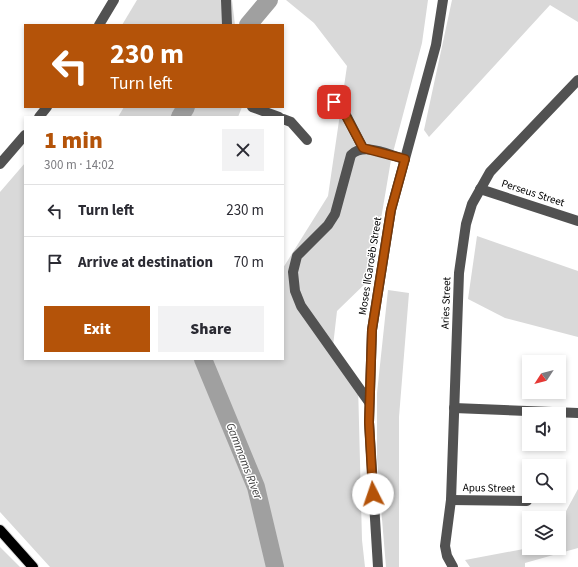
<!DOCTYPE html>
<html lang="en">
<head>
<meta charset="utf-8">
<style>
	body { margin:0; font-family:"Source Sans 3",sans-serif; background:#f2f2f3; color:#2b2b33; height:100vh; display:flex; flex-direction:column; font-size:15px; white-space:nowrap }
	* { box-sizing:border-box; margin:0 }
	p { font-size:13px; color:#7c7c81 }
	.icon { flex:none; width:22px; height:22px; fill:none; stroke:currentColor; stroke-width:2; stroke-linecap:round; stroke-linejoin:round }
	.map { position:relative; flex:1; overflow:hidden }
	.side { position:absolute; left:24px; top:116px; width:260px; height:244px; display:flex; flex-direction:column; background:#fff; border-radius:0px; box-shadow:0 2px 6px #0003 }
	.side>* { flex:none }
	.hud { position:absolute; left:24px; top:24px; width:260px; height:84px; border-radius:0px; box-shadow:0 2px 6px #0003; background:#b45309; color:#fff; overflow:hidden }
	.needle { width:26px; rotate:234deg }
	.controls { position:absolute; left:522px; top:355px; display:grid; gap:8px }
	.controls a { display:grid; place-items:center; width:44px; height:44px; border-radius:0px; background:#fff; box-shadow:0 2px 6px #0003; font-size:20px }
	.pin { position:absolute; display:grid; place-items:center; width:34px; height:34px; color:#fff; margin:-17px; border-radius:8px; box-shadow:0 2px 6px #0006 }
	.me { position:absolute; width:44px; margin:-22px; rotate:356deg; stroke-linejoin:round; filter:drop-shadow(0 0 3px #0008) }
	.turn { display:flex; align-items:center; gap:14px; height:84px; padding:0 20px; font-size:18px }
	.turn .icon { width:52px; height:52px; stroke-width:2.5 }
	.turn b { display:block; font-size:28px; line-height:34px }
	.round { display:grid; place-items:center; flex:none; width:42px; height:42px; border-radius:0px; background:#f2f2f3 }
	.headline { display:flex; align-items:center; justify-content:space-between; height:68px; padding:0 20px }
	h1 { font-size:24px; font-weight:800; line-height:30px; color:#b45309 }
	.action { display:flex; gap:8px; margin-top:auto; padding:8px 20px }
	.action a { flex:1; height:46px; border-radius:0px; background:#b45309; color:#fff; font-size:16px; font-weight:800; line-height:46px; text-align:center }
	.action a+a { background:#f2f2f3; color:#2b2b33 }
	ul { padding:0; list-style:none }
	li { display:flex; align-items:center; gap:12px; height:52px; padding:0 20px; border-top:1px solid #e1e1e2 }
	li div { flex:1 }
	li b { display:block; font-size:15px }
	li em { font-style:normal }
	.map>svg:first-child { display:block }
</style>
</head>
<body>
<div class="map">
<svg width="578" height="567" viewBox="0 0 578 567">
	<rect width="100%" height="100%" fill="#fff"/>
	<g fill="#d9d9d9">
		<polygon points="137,0 232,0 235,25 122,25"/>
		<polygon points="286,0 428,0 422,43 391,160 371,278 337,311 333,346 358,384 362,540 365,567 50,567 0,512 0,192 25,163 25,359 283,359 283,268 328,196 347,66 314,23"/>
		<polygon points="452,0 578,0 578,22 550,5 429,137 424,130"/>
		<polygon points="124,107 242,107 238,117 118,117"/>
		<polygon points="477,236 578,271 578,337 505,318 468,299"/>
		<polygon points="388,290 409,293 399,417 399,567 386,567 377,459 377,393"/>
		<polygon points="578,489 578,548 525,563 525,567 470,567 465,560 529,548 559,548 559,524"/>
		<polygon points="0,547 20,567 0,567"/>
	</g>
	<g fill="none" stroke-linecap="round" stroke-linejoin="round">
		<g stroke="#a0a0a0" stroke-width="18">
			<polyline points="248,25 269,0"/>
			<polyline points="180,117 186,107"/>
			<polyline points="203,359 256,487 275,567"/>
		</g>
		<g stroke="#dbdbdb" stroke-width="12">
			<polyline id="major" points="0,530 33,567"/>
		</g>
		<g stroke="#525252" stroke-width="10">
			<polyline points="226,0 227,25"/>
			<polyline points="99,25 114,0"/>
			<polyline points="324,103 334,102 346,115 363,148"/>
			<polyline points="252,107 279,117"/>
			<polyline points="39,117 47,107"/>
			<polyline points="283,119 291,122 307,140"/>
			<polyline points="0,164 25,135"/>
			<polyline points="480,189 578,221"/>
			<path d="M369,402L301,306L295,291L293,272L297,256L328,225L335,214L351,155C364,142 388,155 405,159"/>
			<polyline points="454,408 578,413"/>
			<polyline points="451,500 527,501"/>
			<polyline points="378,567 369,422 372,330 391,210 436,45 443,0"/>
			<polyline points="453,567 447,556 445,546 451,500 459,273 466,224 472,204 490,172 578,80"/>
		</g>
		<use href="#major" stroke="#000" stroke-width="10"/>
	</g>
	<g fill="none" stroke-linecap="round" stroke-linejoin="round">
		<g stroke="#753606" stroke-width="10">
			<polyline id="route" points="334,102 346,116 363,148 405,159 391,210 372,330 369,422 373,494"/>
		</g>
		<use href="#route" stroke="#b45309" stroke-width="7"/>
	</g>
	<g text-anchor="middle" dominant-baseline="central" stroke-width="3" stroke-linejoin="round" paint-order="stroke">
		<g font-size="11" fill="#000" stroke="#fff">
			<text transform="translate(533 193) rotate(18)">Perseus Street</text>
			<text transform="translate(370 266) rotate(-81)">Moses ǁGaroëb Street</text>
			<text transform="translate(446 303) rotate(-88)">Aries Street</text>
			<text transform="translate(489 488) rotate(1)">Apus Street</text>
		</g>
		<g font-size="12" font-style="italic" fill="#414141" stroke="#fff">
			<text transform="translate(244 461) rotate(69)">Gammams River</text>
		</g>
	</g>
</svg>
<div class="controls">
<a><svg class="needle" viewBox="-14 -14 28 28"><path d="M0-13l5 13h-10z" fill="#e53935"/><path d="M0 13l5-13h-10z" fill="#7c7c81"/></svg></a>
<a><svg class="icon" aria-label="sound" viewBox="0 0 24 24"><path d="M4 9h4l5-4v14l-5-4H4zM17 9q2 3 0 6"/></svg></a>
<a><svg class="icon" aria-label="search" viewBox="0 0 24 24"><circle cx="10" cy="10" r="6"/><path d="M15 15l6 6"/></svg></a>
<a><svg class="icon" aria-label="layers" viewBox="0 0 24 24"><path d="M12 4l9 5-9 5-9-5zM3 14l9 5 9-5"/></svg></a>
</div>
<div class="pin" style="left:334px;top:102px;background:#d93025"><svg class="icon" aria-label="arrive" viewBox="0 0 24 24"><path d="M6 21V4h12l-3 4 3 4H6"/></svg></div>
<svg class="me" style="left:373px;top:494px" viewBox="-20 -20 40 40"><circle r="19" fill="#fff"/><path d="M0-13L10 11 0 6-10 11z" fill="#b45309"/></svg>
<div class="hud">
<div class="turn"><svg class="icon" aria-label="left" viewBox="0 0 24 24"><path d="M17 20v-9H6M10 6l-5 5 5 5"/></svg><div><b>230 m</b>Turn left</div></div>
</div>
<section class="side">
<div class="headline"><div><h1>1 min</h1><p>300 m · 14:02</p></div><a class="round"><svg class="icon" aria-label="close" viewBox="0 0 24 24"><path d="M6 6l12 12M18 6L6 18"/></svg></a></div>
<ul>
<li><svg class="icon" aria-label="left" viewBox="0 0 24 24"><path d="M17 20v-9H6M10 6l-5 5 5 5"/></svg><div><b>Turn left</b></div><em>230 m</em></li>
<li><svg class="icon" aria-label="arrive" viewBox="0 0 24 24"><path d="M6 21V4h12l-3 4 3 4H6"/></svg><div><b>Arrive at destination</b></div><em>70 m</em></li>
</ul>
<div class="action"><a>Exit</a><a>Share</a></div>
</section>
</div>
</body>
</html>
